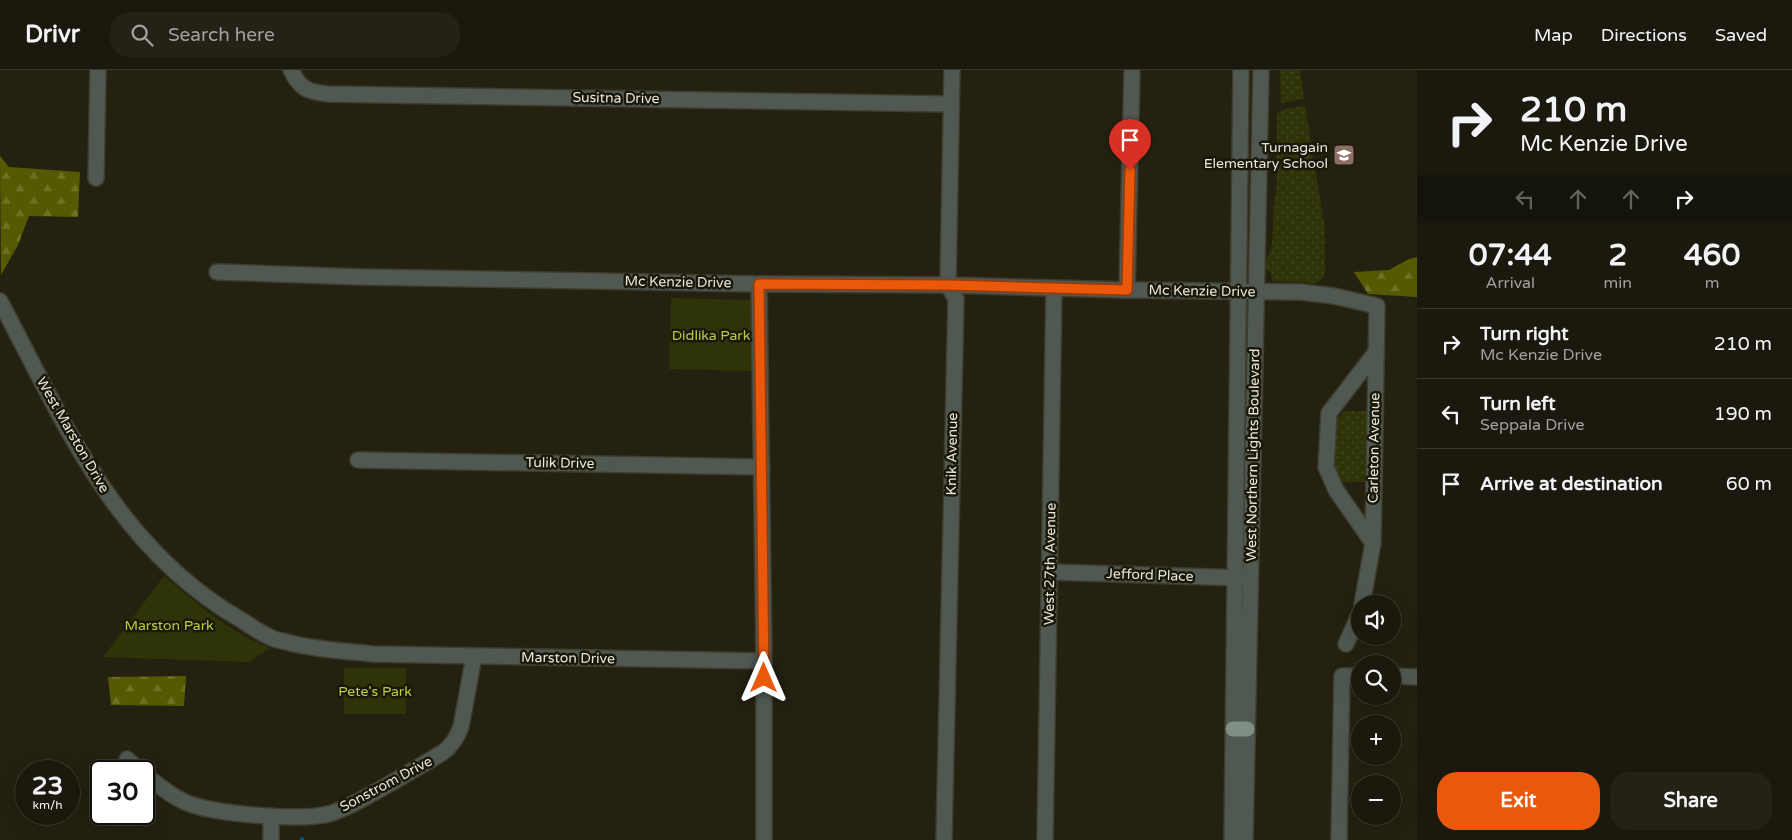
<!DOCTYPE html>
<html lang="en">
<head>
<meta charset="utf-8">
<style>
	body { margin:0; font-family:"Varela Round",sans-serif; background:#242216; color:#f1f3f6; height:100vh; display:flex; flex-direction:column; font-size:19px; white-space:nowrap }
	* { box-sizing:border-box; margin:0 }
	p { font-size:16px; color:#a0a09d }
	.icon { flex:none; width:28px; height:28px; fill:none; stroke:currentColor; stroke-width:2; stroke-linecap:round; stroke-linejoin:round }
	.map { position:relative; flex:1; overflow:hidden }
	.drawer { display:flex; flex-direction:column; background:#1b190d; width:375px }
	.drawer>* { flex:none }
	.banner { background:#1b190d; color:#f1f3f6; overflow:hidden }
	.fabs { position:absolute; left:1351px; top:525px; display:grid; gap:10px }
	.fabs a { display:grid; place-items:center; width:50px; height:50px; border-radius:50%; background:#1b190d; box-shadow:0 5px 20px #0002,0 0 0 1px #39382e; font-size:25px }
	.speed { position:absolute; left:15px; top:690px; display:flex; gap:10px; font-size:25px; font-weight:700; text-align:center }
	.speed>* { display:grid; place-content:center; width:65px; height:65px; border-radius:50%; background:#1b190d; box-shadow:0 5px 20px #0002,0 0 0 1px #39382e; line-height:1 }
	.speed small { font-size:12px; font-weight:400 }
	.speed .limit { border:2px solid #111; border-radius:8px; background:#fff; color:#111 }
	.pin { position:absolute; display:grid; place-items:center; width:42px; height:42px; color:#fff; margin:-51px -21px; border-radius:50% 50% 50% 0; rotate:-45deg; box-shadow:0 0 5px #0007 }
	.pin .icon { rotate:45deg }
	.me { position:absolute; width:55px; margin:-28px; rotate:0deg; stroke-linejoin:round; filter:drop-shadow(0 0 4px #0008) }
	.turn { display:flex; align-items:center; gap:18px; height:105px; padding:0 20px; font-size:22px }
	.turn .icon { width:65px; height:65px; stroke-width:2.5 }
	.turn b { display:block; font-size:35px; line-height:42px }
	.lanes { display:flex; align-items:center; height:48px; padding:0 20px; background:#0003; justify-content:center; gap:25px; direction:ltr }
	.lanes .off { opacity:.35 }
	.eta { display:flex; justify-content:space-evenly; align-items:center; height:85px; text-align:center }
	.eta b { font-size:30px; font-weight:700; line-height:35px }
	.cta { display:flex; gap:10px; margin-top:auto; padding:10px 20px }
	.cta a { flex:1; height:58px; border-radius:20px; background:#ea580c; color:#fff; font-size:20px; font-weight:700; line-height:58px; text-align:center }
	.cta a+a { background:#242216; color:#f1f3f6 }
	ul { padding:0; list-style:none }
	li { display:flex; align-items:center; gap:15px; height:70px; padding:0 20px; border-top:1px solid #39382e }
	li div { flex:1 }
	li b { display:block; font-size:19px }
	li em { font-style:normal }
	header { display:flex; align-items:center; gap:30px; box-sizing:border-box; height:70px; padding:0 25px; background:#1b190d; border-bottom:1px solid #39382e }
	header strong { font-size:24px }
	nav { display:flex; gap:28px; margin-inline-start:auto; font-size:18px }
	.search { width:350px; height:45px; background:#242216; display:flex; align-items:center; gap:12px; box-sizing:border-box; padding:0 18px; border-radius:20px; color:#a0a09d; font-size:19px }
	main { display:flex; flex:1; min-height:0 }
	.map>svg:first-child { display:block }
</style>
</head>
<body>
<header>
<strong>Drivr</strong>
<div class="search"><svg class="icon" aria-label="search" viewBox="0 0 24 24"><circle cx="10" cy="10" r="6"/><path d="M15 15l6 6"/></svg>Search here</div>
<nav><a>Map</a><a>Directions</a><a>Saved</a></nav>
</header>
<main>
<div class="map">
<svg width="1417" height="770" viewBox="0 0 1417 770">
	<defs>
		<pattern id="grass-dots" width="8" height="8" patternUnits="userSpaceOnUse" patternTransform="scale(1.25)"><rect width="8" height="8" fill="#2f3308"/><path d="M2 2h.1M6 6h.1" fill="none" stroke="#434720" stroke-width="1.8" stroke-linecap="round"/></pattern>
		<pattern id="forest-firs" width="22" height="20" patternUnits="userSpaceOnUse" patternTransform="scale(1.25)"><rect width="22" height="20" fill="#545a01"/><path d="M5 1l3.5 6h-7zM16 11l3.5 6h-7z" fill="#6d7225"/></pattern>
	</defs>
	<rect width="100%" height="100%" fill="#242111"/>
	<g fill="url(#grass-dots)">
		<polygon points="1280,0 1300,0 1304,29 1281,33"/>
		<polygon points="1305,36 1325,159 1325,202 1323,208 1316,213 1272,211 1271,202 1267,200 1265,195 1272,175 1274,132 1277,115 1277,43 1288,38"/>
		<path d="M1345,341H1368V412H1339C1334,393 1326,354 1345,341Z"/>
	</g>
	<g fill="url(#forest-firs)">
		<polygon points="0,86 9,97 80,102 78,147 29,146 18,175 1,205"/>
		<polygon points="1417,187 1417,227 1368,224 1354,202 1389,200 1409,189"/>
		<polygon points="186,606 184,636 111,635 108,607"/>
	</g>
	<g fill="#2f3308">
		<polygon points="671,228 753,230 751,301 669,299"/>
		<path d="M164,506C197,533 230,563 270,578L250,592H247L103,587Z"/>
		<rect x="344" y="598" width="62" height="46"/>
	</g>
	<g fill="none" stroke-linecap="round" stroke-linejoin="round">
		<polyline stroke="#065884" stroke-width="4" points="302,769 302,770"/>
		<g stroke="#3f3d2d" stroke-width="18">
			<g id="minor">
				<path d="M291,0C300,19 308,22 328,24L951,34"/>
				<polyline points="96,108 98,0"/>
				<polyline points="217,202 363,207 759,214 948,215 1127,220 1301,222 1334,226 1377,236 1373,473 1362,534"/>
				<polyline points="759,214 764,591 764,770"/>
				<polyline points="1127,220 1132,0"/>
				<path d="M0,231C65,354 116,479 243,551C252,557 262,564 272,568C278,571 285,571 290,573C318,580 345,581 373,584L764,591"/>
				<polyline points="358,390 762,397"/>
				<polyline points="1373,473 1336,420 1326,397 1329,343 1376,282"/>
				<polyline points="1050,502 1243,508"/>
				<polyline points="1346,574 1360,543"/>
				<polyline points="1392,606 1417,607"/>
				<polyline points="127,689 140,701"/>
				<path d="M144,704C157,714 169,725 185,732C211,744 304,752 332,743C344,739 355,733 366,727C392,713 417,698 442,683C452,676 457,668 461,657L474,586"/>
				<polyline points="271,746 271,770"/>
				<polyline points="944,770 956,229 948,215 952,0"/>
				<polyline points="1045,770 1054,218"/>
				<polyline points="1232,770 1241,0"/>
				<polyline points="1245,770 1261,0"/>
				<polyline points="1339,770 1342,606 1360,606"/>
			</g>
		</g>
		<g stroke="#3f3d2d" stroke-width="18">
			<polyline id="major" points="1233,659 1247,659"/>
		</g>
		<use href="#minor" stroke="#505852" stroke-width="15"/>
		<use href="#major" stroke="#808f83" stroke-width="15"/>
	</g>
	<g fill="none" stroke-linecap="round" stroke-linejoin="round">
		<g stroke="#983908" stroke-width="12">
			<polyline id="route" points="764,608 759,214 948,215 1127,220 1130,100"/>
		</g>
		<use href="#route" stroke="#ea580c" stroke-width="9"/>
	</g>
	<defs>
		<g id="school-square" transform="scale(1.125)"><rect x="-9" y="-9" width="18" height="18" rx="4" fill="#8d6e63" stroke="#1a1808"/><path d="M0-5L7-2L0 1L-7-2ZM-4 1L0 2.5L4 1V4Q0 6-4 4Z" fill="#fff"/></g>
	</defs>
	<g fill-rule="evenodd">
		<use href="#school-square" x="1344" y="85"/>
	</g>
	<g text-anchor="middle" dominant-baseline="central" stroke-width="5" stroke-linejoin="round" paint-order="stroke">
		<g font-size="14" fill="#e8e6dc" stroke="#1a1808">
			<text transform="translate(616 28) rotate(1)">Susitna Drive</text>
			<text transform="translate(678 212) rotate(1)">Mc Kenzie Drive</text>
			<text transform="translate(1202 221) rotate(1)">Mc Kenzie Drive</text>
			<text transform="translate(73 365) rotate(60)">West Marston Drive</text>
			<text transform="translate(1374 378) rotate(-89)">Carleton Avenue</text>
			<text transform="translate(952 384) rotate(-89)">Knik Avenue</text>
			<text transform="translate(1253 385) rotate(-89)">West Northern Lights Boulevard</text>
			<text transform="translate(560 393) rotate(1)">Tulik Drive</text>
			<text transform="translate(1050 494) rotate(-89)">West 27th Avenue</text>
			<text transform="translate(1150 505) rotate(2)">Jefford Place</text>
			<text transform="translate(568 588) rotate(1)">Marston Drive</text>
			<text transform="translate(386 714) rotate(-28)">Sonstrom Drive</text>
		</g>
		<g font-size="14" fill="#e8e6dc" stroke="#1a1808" text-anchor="end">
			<text x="1328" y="77">Turnagain<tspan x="1328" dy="16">Elementary School</tspan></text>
		</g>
		<g font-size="14" fill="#bfcb44" stroke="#1a1808">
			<text x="711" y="265">Didlika Park</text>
			<text x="169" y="555">Marston Park</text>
			<text x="375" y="621">Pete's Park</text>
		</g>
	</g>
</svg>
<div class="fabs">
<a><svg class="icon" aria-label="sound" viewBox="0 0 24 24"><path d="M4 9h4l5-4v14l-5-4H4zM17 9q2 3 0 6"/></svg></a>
<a><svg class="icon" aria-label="search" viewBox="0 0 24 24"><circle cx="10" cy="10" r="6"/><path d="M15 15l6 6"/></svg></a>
<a>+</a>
<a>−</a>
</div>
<div class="speed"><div>23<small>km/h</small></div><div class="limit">30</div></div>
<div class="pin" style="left:1130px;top:100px;background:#d93025"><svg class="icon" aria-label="arrive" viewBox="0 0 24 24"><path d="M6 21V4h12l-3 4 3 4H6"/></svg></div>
<svg class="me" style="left:764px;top:608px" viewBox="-20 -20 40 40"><path d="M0-17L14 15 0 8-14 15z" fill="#ea580c" stroke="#fff" stroke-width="4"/></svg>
</div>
<section class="drawer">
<div class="banner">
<div class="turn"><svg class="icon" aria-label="right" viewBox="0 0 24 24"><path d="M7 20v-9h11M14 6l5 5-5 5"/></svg><div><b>210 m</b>Mc Kenzie Drive</div></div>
<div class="lanes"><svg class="icon off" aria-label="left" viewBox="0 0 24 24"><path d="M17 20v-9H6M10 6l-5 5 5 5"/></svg><svg class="icon off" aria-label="ahead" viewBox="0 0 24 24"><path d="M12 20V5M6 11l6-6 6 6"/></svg><svg class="icon off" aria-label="ahead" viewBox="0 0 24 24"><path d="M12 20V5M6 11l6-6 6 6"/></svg><svg class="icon" aria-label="right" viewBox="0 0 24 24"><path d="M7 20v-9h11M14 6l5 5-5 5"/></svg></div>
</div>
<div class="eta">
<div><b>07:44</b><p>Arrival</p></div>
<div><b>2</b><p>min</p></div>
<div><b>460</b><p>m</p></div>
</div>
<ul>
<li><svg class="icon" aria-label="right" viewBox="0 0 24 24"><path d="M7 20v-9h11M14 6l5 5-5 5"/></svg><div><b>Turn right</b><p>Mc Kenzie Drive</p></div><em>210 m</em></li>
<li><svg class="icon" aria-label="left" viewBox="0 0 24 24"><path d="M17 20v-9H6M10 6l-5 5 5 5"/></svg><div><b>Turn left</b><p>Seppala Drive</p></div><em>190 m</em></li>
<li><svg class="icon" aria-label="arrive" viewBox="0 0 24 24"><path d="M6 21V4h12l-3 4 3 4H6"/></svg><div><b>Arrive at destination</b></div><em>60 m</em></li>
</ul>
<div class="cta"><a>Exit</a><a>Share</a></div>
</section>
</main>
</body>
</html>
